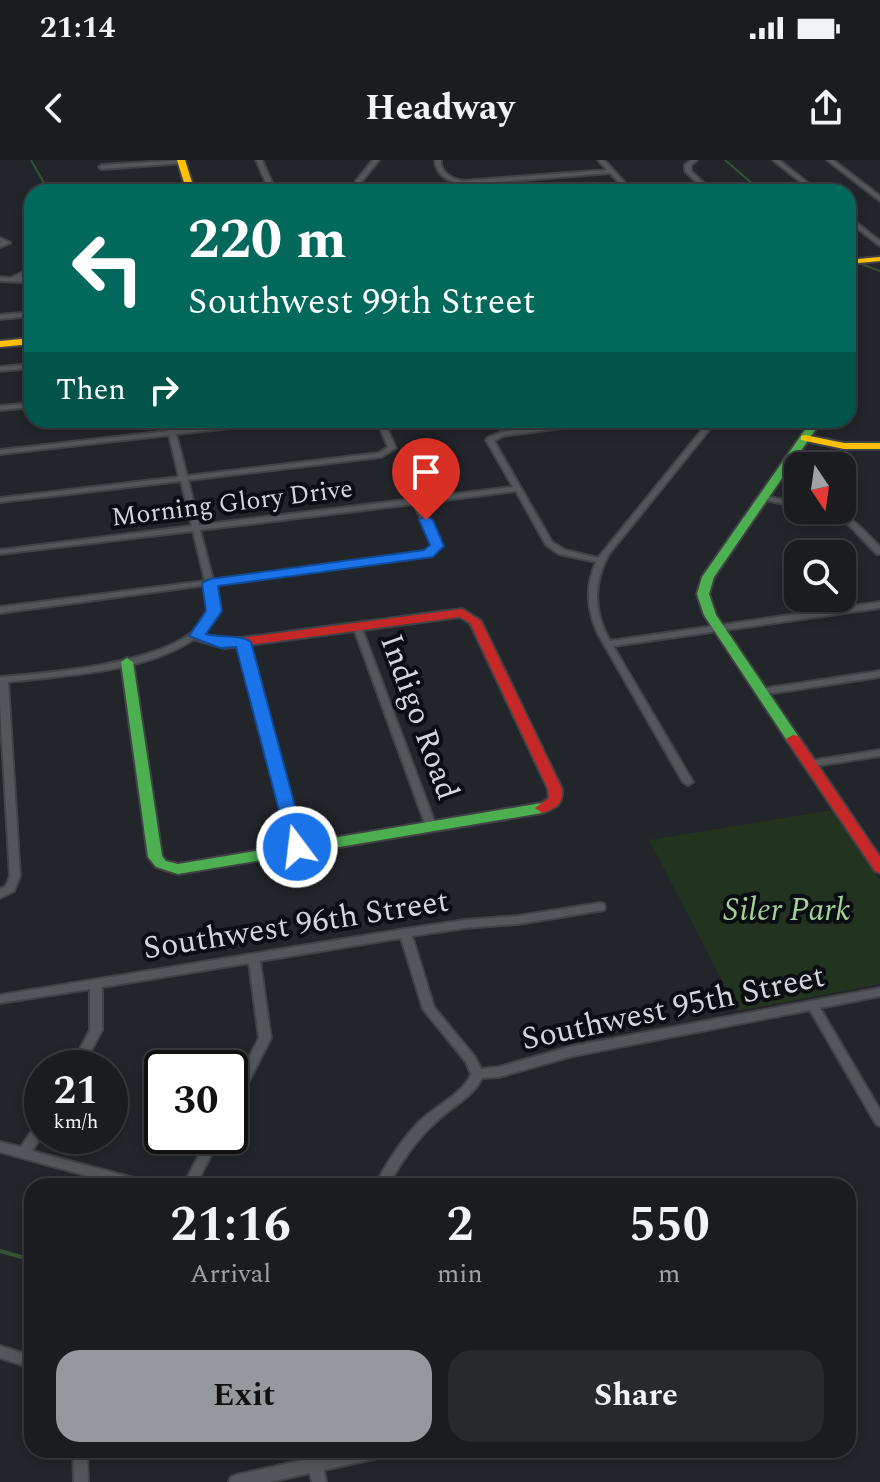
<!DOCTYPE html>
<html lang="en">
<head>
<meta charset="utf-8">
<style>
	body { margin:0; font-family:Spectral,serif; background:#27292d; color:#f1f3f6; height:100vh; display:flex; flex-direction:column; font-size:30px; white-space:nowrap }
	* { box-sizing:border-box; margin:0 }
	p { font-size:26px; color:#9fa1a5 }
	.icon { flex:none; width:44px; height:44px; fill:none; stroke:currentColor; stroke-width:2; stroke-linecap:round; stroke-linejoin:round }
	.map { position:relative; flex:1; overflow:hidden }
	.details { position:absolute; left:24px; top:1018px; width:832px; height:280px; display:flex; flex-direction:column; background:#1a1c20; border-radius:24px; box-shadow:0 4px 12px #0003,0 0 0 2px #383a3e }
	.details>* { flex:none }
	.guide { position:absolute; left:24px; top:24px; width:832px; height:244px; border-radius:24px; box-shadow:0 4px 12px #0003,0 0 0 2px #383a3e; background:#00695c; color:#fff; overflow:hidden }
	.needle { width:52px; rotate:167deg }
	.tools { position:absolute; left:784px; top:292px; display:grid; gap:16px }
	.tools a { display:grid; place-items:center; width:72px; height:72px; border-radius:16px; background:#1a1c20; box-shadow:0 4px 12px #0003,0 0 0 2px #383a3e; font-size:40px }
	.speed { position:absolute; left:24px; top:890px; display:flex; gap:16px; font-size:40px; font-weight:700; text-align:center }
	.speed>* { display:grid; place-content:center; width:104px; height:104px; border-radius:50%; background:#1a1c20; box-shadow:0 4px 12px #0003,0 0 0 2px #383a3e; line-height:1 }
	.speed small { font-size:20px; font-weight:400 }
	.speed .limit { border:4px solid #111; border-radius:12px; background:#fff; color:#111 }
	.pin { position:absolute; display:grid; place-items:center; width:68px; height:68px; color:#fff; margin:-82px -34px; border-radius:50% 50% 50% 0; rotate:-45deg; box-shadow:0 0 8px #0007 }
	.pin .icon { rotate:45deg }
	.me { position:absolute; width:88px; margin:-44px; rotate:345deg; stroke-linejoin:round; filter:drop-shadow(0 0 6px #0008) }
	.turn { display:flex; align-items:center; gap:28px; height:168px; padding:0 32px; font-size:36px }
	.turn .icon { width:104px; height:104px; stroke-width:2.5 }
	.turn b { display:block; font-size:56px; line-height:68px }
	.then { display:flex; align-items:center; height:76px; padding:0 32px; background:#0003; gap:16px; font-size:30px }
	.eta { display:flex; justify-content:space-evenly; align-items:center; height:136px; text-align:center }
	.eta b { font-size:48px; font-weight:700; line-height:56px }
	.button { display:flex; gap:16px; margin-top:auto; padding:16px 32px }
	.button a { flex:1; height:92px; border-radius:24px; background:#95999e; color:#111; font-size:32px; font-weight:700; line-height:92px; text-align:center }
	.button a+a { background:#27292d; color:#f1f3f6 }
	.status { display:flex; justify-content:space-between; align-items:center; height:56px; padding:0 40px; background:#1a1c20; direction:ltr }
	.status svg { height:22px; fill:currentColor }
	header { display:flex; justify-content:space-between; align-items:center; height:104px; padding:0 32px; background:#1a1c20; font-size:36px; font-weight:700 }
	.map>svg:first-child { display:block }
</style>
</head>
<body>
<div class="status"><b>21:14</b><svg viewBox="0 0 49 12"><path d="M0 12V9h3v3zM5 12V6h3v6zM10 12V3h3v9zM15 12V0h3v12zM26 1h20v11H26zM47 4h2v5h-2z"/></svg></div>
<header><svg class="icon" aria-label="back" viewBox="0 0 24 24"><path d="M15 5l-7 7 7 7"/></svg>Headway<svg class="icon" aria-label="share" viewBox="0 0 24 24"><path d="M12 15V3M7 8l5-5 5 5M5 13v7h14v-7"/></svg></header>
<div class="map">
<svg width="880" height="1322" viewBox="0 0 880 1322">
	<rect width="100%" height="100%" fill="#22252a"/>
	<polygon fill="#22331f" points="832,650 880,720 880,824 738,851 649,680"/>
	<g fill="none" stroke-linecap="round" stroke-linejoin="round">
		<g stroke="#375231" stroke-width="2">
			<polyline points="31,0 44,23 42,32"/>
			<polyline points="725,0 762,32"/>
			<polyline points="848,99 880,111"/>
		</g>
		<polyline stroke="#375231" stroke-width="4" points="0,1091 32,1100"/>
		<g stroke="#404246" stroke-width="4">
			<g id="street">
				<polygon points="182,0 184,3 102,9 99,7 102,5"/>
				<polygon points="256,0 262,0 276,32 270,32"/>
				<polygon points="373,0 379,0 362,21 360,32 354,32 356,21"/>
				<path d="M435,0H441C440,13 451,18 462,21L607,10L598,0H604L634,32H628L610,13L462,25C448,21 436,15 435,0Z"/>
				<polygon points="691,0 697,0 691,5 691,11 713,32 707,32 685,11 685,5"/>
				<polygon points="773,0 779,0 819,32 813,32"/>
				<polygon points="827,0 833,0 880,36 880,41"/>
				<polygon points="192,27 192,29 190,30 135,32 138,30"/>
				<polygon points="848,56 880,81 880,86 848,61"/>
				<polygon points="0,78 9,82 10,83 0,87 0,83 2,83 0,82"/>
				<polygon points="23,112 32,116 32,118 21,122 0,121 0,117 11,118"/>
				<polygon points="32,152 32,156 0,159 0,155"/>
				<polygon points="32,204 32,208 0,211 0,207"/>
				<polygon points="32,243 32,247 0,250 0,246"/>
				<path d="M166,260H172L175,270L266,260H288L285,262L176,274L187,316L379,293L388,287L377,260H383L396,288L381,297L188,320L199,365L513,327L486,280L487,278L501,272L591,260H610L607,262L503,276L494,281L552,382L565,390L598,398L710,260H717L609,394C593,423 593,452 610,481L880,442V448L613,486L693,622L688,625L683,622L598,474C587,449 585,428 596,402L559,394L546,385L516,331L422,343L441,386L431,396L214,424C217,437 219,449 213,461C211,465 208,467 205,470C160,512 67,515 8,522L20,716L14,731L0,738V729L6,726L10,716L0,545V517C51,513 157,504 195,470C198,467 202,465 204,461C211,451 209,437 206,425L0,453V447L205,421L193,371L0,394V390L192,366L181,321L0,342V338L179,317L169,275L0,294V290L168,271ZM414,344L433,386L426,392L213,420L200,370Z"/>
				<polygon points="761,335 798,343 798,347 761,339"/>
				<path d="M815,350C849,350 858,365 880,387V394H877L845,361Z"/>
				<polygon points="357,463 361,466 436,666 435,668 431,669 426,666 353,466"/>
				<polygon points="243,479 247,482 302,687 297,690 292,687 239,482"/>
				<polygon points="880,511 880,517 761,535 756,532 761,529"/>
				<polygon points="880,590 880,596 809,607 804,604 809,601"/>
				<path d="M600,743L604,744L605,747L604,750L518,764L465,768L412,776L434,847L475,897L481,909L499,907L573,886L880,828V836L820,848L880,950V966L876,964L810,850L573,896L499,917L482,918C472,938 452,946 437,961C416,979 401,1002 388,1026H375C387,1002 402,979 421,960C436,946 465,932 471,914L466,902L423,849L401,778L260,801L271,878L234,950L230,952V935L259,878L249,803L102,827V870L82,908H70L90,870V829L0,843V835L405,769L465,760L518,756Z"/>
				<polygon points="42,960 42,975 32,991 145,1021 150,1022 151,1026 125,1026 0,992 0,982 21,987 38,961"/>
				<polygon points="209,976 221,976 195,1026 183,1026"/>
				<polygon points="731,1021 739,1022 740,1026 725,1026 726,1022"/>
				<polygon points="0,1186 32,1196 32,1208 0,1198"/>
				<polygon points="73,1290 87,1290 88,1322 74,1322"/>
				<polygon points="305,1290 319,1290 321,1296 349,1290 389,1290 387,1295 382,1297 324,1310 326,1322 312,1322 310,1313 269,1322 229,1322 231,1317 236,1315 307,1299"/>
			</g>
		</g>
		<g stroke="#404246" stroke-width="4">
			<g id="fast">
				<polygon points="812,260 822,260 714,417 709,434 716,455 800,579 793,583 788,582 704,455 697,434 702,417"/>
				<polygon points="127,498 133,502 162,696 166,701 178,704 542,643 549,648 542,653 178,714 156,707 148,697 121,502"/>
			</g>
		</g>
		<g stroke="#404246" stroke-width="4">
			<g id="slow">
				<polygon points="177,0 185,0 195,32 187,32"/>
				<polygon points="880,97 880,101 848,104 848,100"/>
				<polygon points="32,178 32,184 0,187 0,181"/>
				<polygon points="805,275 844,283 880,283 880,289 844,289 801,280 801,276"/>
			</g>
		</g>
		<g stroke="#404246" stroke-width="4">
			<g id="jam">
				<path d="M462,449L481,461L562,629C563,644 557,648 542,653L535,648L549,638L548,629L470,463L460,457L225,488L193,479L191,476L197,472L225,480Z"/>
				<polygon points="793,575 798,576 880,697 880,713 875,711 786,579"/>
			</g>
		</g>
		<use href="#street" fill="#53565a" fill-rule="evenodd"/>
		<use href="#fast" fill="#4caf50" fill-rule="evenodd"/>
		<use href="#slow" fill="#ffc107" fill-rule="evenodd"/>
		<use href="#jam" fill="#c62828" fill-rule="evenodd"/>
	</g>
	<path fill="#1a73e8" stroke="#114b97" stroke-width="2" d="M426,356L433,360L444,386L433,397L218,426L222,451L206,474C220,478 241,474 251,482L306,687L297,694L290,692L236,487L220,488L189,476L206,451L202,423L210,419L424,390L430,385L419,360Z"/>
	<g text-anchor="middle" dominant-baseline="central" stroke-width="8" stroke-linejoin="round" paint-order="stroke">
		<g font-size="26" fill="#d3d7dd" stroke="#0a0d11">
			<text transform="translate(232 343) rotate(-7)">Morning Glory Drive</text>
		</g>
		<g font-size="32" fill="#d3d7dd" stroke="#0a0d11">
			<text transform="translate(419 557) rotate(70)">Indigo Road</text>
			<text transform="translate(296 765) rotate(-9)">Southwest 96th Street</text>
			<text transform="translate(673 848) rotate(-12)">Southwest 95th Street</text>
		</g>
		<g font-size="32" font-style="italic" fill="#a1d195" stroke="#0a0d11">
			<text x="787" y="750">Siler Park</text>
		</g>
	</g>
</svg>
<div class="tools">
<a><svg class="needle" viewBox="-14 -14 28 28"><path d="M0-13l5 13h-10z" fill="#e53935"/><path d="M0 13l5-13h-10z" fill="#9fa1a5"/></svg></a>
<a><svg class="icon" aria-label="search" viewBox="0 0 24 24"><circle cx="10" cy="10" r="6"/><path d="M15 15l6 6"/></svg></a>
</div>
<div class="speed"><div>21<small>km/h</small></div><div class="limit">30</div></div>
<div class="pin" style="left:426px;top:360px;background:#d93025"><svg class="icon" aria-label="arrive" viewBox="0 0 24 24"><path d="M6 21V4h12l-3 4 3 4H6"/></svg></div>
<svg class="me" style="left:297px;top:687px" viewBox="-20 -20 40 40"><circle r="17" fill="#1a73e8" stroke="#fff" stroke-width="3"/><path d="M0-11L8 9 0 5-8 9z" fill="#fff"/></svg>
<div class="guide">
<div class="turn"><svg class="icon" aria-label="left" viewBox="0 0 24 24"><path d="M17 20v-9H6M10 6l-5 5 5 5"/></svg><div><b>220 m</b>Southwest 99th Street</div></div>
<div class="then">Then<svg class="icon" aria-label="right" viewBox="0 0 24 24"><path d="M7 20v-9h11M14 6l5 5-5 5"/></svg></div>
</div>
<section class="details">
<div class="eta">
<div><b>21:16</b><p>Arrival</p></div>
<div><b>2</b><p>min</p></div>
<div><b>550</b><p>m</p></div>
</div>
<div class="button"><a>Exit</a><a>Share</a></div>
</section>
</div>
</body>
</html>
